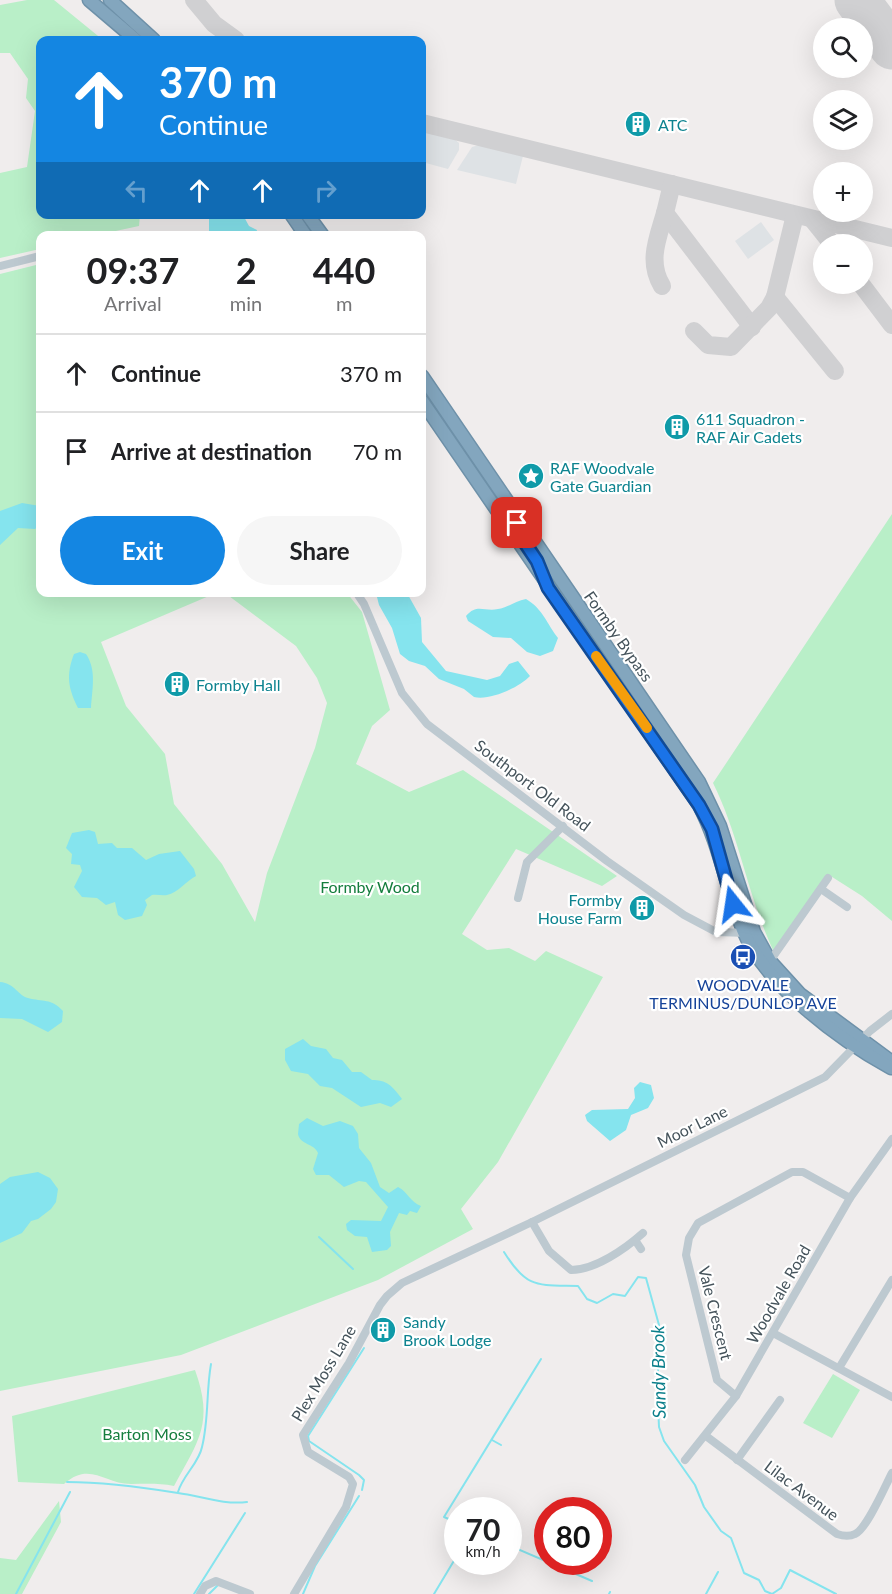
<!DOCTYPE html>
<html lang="en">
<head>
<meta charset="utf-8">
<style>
	body { margin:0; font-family:Lato,sans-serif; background:#f6f6f6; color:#202124; height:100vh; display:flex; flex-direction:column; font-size:22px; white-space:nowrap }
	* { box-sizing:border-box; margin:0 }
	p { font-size:20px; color:#757577 }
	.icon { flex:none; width:33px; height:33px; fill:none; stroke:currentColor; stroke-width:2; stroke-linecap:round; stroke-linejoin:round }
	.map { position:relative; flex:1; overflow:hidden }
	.side { position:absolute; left:36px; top:231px; width:390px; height:366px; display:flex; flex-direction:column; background:#fff; border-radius:12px; box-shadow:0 6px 24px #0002 }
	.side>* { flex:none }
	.top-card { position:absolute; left:36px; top:36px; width:390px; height:183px; border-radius:12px; box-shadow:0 6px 24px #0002; background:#1486e2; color:#fff; overflow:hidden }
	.controls { position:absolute; left:813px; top:18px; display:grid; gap:12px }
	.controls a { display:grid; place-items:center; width:60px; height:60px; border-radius:50%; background:#fff; box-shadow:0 6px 24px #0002; font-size:30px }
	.speed { position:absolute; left:444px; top:1497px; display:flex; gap:12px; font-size:30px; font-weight:700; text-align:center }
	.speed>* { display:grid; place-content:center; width:78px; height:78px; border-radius:50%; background:#fff; box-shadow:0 6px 24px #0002; line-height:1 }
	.speed small { font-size:15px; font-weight:400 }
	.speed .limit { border:9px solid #d22; background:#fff; color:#111 }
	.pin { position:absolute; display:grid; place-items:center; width:51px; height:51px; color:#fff; margin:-26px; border-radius:12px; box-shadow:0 3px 9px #0006 }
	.me { position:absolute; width:66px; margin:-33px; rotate:345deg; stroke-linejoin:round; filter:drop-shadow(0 0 4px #0008) }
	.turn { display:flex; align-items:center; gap:21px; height:126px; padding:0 24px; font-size:27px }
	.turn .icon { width:78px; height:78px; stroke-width:2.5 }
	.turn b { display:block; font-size:42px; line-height:51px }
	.lanes { display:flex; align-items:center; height:57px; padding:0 24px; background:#0003; justify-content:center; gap:30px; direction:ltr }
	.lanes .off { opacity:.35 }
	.eta { display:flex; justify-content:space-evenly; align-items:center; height:102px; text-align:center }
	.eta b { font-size:36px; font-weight:700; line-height:42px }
	.action { display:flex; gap:12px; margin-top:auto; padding:12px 24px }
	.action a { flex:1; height:69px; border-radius:36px; background:#1486e2; color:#fff; font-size:24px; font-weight:700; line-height:69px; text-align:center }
	.action a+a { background:#f6f6f6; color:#202124 }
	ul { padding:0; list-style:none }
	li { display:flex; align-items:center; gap:18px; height:78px; padding:0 24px; border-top:2px solid #e0e0e0 }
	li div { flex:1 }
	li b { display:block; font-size:22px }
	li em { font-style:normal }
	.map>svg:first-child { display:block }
</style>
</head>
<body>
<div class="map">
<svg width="892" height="1594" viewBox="0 0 892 1594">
	<rect width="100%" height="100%" fill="#f0eded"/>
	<g fill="#dee2e5">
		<polygon points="422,131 453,138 459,143 459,150 448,169 422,162"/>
		<polygon points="479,145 523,156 516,184 457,170 472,147"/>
		<polygon points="761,222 774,240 748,259 735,241"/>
	</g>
	<g fill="#b9efc8">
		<polygon points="27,0 54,0 103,40 40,40 40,214 140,215 139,226 97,235 40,236 40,249 0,258 0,173 27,167 35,111 26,98 28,79 10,53 0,53 0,5"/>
		<polygon points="40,264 40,592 216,593 101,642 126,706 165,754 174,804 222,864 255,922 267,873 315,748 327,703 317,678 296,646 225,593 347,593 362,612 390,710 372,726 356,764 409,792 463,770 617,876 602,886 516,849 462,934 487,950 509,948 535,961 546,951 603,977 498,1162 461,1209 473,1229 378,1280 181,1355 0,1391 0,274"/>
		<path d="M892,514V921L862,896L829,875L774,952C748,898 740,837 713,783Z"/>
		<path d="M195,1370C214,1423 199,1440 174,1486C159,1483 146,1484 131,1484C104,1484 90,1461 64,1484L18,1482L12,1416Z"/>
		<polygon points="833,1374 860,1390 832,1438 803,1423"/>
		<polygon points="59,1501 61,1522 22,1594 0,1594 0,1558 16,1560"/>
	</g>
	<g fill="#85e4ee">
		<polygon points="209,215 243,215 249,226 257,230 256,235 209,235"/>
		<polygon points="22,503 40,506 40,525 35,529 18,528 0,545 0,511"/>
		<path d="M376,593H407L421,618L422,642L446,671L487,680L500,676L509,664L518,661L530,676C520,687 490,701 474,697L464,689L439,679L425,666L409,661L400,654L392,628L379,605Z"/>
		<path d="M526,599C543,609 547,624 558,638L553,651L540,656L527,652L511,638L493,637L468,621L466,616C477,603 484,612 498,609C507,608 515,601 526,599Z"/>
		<path d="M80,652L86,654C97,670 92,690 91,708H78C68,688 66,675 74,654Z"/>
		<path d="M89,830L95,832L98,844L112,843L117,848H132L146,860L159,854L180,851L194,869L196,876C187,880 178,893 167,895C162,896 157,894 152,895L145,900L147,905L142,916L125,920L118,915L115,902L106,905L97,898L82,897L74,887L82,871L80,865L71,864L72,854L66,848L72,833Z"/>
		<path d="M0,982C15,983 18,996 28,998C43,1002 51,998 63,1011L62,1022L48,1032L22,1019L0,1018Z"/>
		<path d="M303,1039L311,1046L326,1049L333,1058L342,1060L352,1072H361L372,1080C387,1079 394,1088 402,1099L391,1107L380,1103L361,1107L332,1088L320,1086L308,1074L291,1071L285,1060V1049Z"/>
		<polygon points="640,1082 651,1085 654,1098 648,1108 631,1115 626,1130 610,1141 587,1121 585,1115 592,1110 628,1109 635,1098 634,1088"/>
		<path d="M307,1118L323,1126L340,1121L353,1126L358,1134L359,1148L371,1163L380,1187L389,1193L398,1187C408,1192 410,1202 421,1206L417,1213L410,1211L407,1215L399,1213L390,1232L391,1246L387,1250L372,1252L367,1237L355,1236L347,1230L346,1224L351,1220L381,1221L388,1207L366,1182L359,1181L344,1187L329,1175H316L313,1169L318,1153C314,1143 300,1145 298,1134L299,1124Z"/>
		<polygon points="38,1172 50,1178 58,1189 56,1202 51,1209 38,1219 31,1221 22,1233 0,1243 0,1184 10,1177"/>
	</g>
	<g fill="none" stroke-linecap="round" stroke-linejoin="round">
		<g stroke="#85e4ee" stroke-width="2">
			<polyline points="319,1237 353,1269"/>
			<path d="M504,1252C527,1289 537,1285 578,1286L587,1299L597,1303L613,1294L625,1296L638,1277L646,1278L659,1325L660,1349L657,1382L659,1427L664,1441L695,1485L704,1507L721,1531L731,1538L744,1573L759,1580L765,1591L772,1594L781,1588L790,1570L836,1594"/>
			<polyline points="492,1440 501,1445"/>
			<path d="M67,1482C105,1482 141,1487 178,1493C201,1496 223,1505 247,1502"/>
			<polyline points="362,1490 364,1480 359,1475 309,1441 308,1436 364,1348"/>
			<path d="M178,1492C183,1475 199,1463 202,1447C209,1419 206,1392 211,1364"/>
			<polyline points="458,1523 444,1517 541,1359"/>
			<polyline points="508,1545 592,1581"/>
			<polyline points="16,1594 70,1492"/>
			<polyline points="194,1594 245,1513"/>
			<polyline points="209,1594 218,1585"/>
			<polyline points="303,1594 315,1566 359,1496"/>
			<polyline points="434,1594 458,1554"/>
			<polyline points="609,1594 610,1592"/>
			<polyline points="706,1594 718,1572"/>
		</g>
		<g stroke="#d0d0d2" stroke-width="18">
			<polyline points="194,0 214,24 236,40"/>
			<polyline points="422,123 892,238"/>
			<polyline points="672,184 665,213 752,327"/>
			<polyline points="812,219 832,244"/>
			<polyline points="861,284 892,325"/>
			<path d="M662,286C647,261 658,238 665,213"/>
			<polyline points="775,297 835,371"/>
			<polyline points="694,331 708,345 731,347 769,308 775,297 795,215"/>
		</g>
		<polyline stroke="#d0d0d2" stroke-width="45" points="857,0 892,47"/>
		<g stroke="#6e91a9" stroke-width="15">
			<g id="highway">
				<polyline points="89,0 136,40"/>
				<polyline points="110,0 154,40"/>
				<polyline points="291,214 306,236"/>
				<polyline points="307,214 323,236"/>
				<polyline points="422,376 699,782 720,826 754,932 770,961 800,994 892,1062"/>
				<path d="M422,401L699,805C720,845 726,888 743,930C765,985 840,1040 891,1068"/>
			</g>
		</g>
		<g stroke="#bdc9d0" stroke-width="8">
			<polyline points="0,266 40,256"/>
			<polyline points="356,592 364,604 402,693 427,724 607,861 684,915 716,932 748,933"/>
			<polyline points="821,889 847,907"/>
			<polyline points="518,898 527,862 563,826"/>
			<polyline points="770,961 828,878"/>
			<path d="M532,1222L549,1251L571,1270C595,1270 625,1249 643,1233"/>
			<polyline points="635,1240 641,1249"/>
			<polyline points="773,1333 892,1397"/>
			<polyline points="839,1368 892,1280"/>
			<polyline points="736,1396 717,1380 686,1255 689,1238 698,1223 792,1172 803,1172 850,1198"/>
			<path d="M706,1436L837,1534C843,1536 849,1537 855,1534C867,1529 885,1486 892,1473"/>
			<polyline points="685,1460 736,1396 850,1198 892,1139"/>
			<polyline points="737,1460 780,1400"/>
			<polyline points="200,1594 205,1586 216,1581 250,1594"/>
			<polyline points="294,1594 346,1507 353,1484 349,1477 308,1452 303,1435 349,1363 380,1305 387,1296 402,1283 532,1222 825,1077 870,1031 892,1014"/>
		</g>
		<use href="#highway" stroke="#83a6be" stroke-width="12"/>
	</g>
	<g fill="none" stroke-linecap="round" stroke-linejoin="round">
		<g stroke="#114b97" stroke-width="15">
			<polyline id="route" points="517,523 515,528 537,561 548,588 699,805 712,829 733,904"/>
		</g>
		<use href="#route" stroke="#1a73e8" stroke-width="10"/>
		<polyline stroke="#f59e0b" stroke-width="10" points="596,656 647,728"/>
	</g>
	<defs>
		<g id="building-disc" transform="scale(1.35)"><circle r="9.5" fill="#0f9aa8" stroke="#fff"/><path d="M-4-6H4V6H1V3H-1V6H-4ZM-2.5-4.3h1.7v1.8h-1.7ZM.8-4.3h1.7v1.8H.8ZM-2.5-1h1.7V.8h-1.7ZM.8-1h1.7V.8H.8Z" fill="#fff"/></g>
		<g id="sight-disc" transform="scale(1.35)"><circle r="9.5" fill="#0f9aa8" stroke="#fff"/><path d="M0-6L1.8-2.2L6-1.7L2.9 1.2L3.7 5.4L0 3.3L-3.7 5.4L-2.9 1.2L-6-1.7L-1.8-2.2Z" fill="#fff"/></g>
		<g id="bus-disc" transform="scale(1.35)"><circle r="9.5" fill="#1a4fb4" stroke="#fff"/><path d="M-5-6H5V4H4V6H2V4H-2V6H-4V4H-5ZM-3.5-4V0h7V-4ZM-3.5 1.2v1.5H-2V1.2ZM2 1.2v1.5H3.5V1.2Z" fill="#fff"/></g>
	</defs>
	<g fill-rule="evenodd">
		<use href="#building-disc" x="638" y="124"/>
		<use href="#building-disc" x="677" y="427"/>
		<use href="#sight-disc" x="531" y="476"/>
		<use href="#building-disc" x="177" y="684"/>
		<use href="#building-disc" x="642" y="908"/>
		<use href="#bus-disc" x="743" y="957"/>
		<use href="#building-disc" x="383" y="1330"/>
	</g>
	<g text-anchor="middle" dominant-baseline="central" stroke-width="4.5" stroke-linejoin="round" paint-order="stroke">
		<g font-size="16" fill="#0d838f" stroke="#fff" text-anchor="start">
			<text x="658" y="124">ATC</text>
			<text x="696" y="418">611 Squadron -<tspan x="696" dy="18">RAF Air Cadets</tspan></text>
			<text x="550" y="467">RAF Woodvale<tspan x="550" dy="18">Gate Guardian</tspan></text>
			<text x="196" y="684">Formby Hall</text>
			<text x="622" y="899" text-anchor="end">Formby<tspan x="622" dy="18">House Farm</tspan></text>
			<text x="403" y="1321">Sandy<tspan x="403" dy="18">Brook Lodge</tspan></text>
		</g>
		<g font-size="16" fill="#45535b" stroke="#fff">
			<text transform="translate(619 636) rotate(55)">Formby Bypass</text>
			<text transform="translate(533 785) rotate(37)">Southport Old Road</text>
			<text transform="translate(692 1126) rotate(-26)">Moor Lane</text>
			<text transform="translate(778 1294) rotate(-60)">Woodvale Road</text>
			<text transform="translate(716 1313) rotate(76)">Vale Crescent</text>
			<text transform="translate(323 1373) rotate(-59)">Plex Moss Lane</text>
			<text transform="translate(802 1490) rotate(37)">Lilac Avenue</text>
		</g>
		<g font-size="16" fill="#147d3d" stroke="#fff">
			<text x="370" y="886">Formby Wood</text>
			<text x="147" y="1433">Barton Moss</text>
		</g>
		<g font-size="16" fill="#164399" stroke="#fff">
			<text x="743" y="984">WOODVALE<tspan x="743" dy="18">TERMINUS/DUNLOP AVE</tspan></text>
		</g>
		<g font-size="18" font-style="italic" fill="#0b7f8b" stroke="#fff">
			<text transform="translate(658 1372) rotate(-91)">Sandy Brook</text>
		</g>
	</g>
</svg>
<div class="controls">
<a><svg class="icon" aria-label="search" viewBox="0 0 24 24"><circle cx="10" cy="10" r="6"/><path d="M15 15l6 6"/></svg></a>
<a><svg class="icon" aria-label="layers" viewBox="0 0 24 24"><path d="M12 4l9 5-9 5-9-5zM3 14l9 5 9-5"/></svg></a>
<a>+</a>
<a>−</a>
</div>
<div class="speed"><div>70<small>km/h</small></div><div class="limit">80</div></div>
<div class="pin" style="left:517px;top:523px;background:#d93025"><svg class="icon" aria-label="arrive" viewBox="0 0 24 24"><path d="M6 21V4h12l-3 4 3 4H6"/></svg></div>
<svg class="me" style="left:733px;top:904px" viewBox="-20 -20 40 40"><path d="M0-17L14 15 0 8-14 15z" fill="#1a73e8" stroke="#fff" stroke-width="4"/></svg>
<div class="top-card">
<div class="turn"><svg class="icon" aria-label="ahead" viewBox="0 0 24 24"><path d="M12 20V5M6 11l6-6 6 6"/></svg><div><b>370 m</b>Continue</div></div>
<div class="lanes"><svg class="icon off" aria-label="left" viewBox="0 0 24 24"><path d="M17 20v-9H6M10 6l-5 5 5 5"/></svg><svg class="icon" aria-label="ahead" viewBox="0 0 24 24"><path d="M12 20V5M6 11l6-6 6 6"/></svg><svg class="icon" aria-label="ahead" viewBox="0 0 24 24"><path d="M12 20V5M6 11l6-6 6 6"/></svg><svg class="icon off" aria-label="right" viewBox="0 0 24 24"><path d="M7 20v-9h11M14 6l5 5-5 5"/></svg></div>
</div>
<section class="side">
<div class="eta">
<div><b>09:37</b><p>Arrival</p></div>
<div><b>2</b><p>min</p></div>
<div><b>440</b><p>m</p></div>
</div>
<ul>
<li><svg class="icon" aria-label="ahead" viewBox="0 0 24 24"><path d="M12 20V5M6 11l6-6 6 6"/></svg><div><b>Continue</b></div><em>370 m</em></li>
<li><svg class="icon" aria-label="arrive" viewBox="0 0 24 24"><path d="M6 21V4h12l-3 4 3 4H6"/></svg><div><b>Arrive at destination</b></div><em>70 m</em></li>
</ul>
<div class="action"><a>Exit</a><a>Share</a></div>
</section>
</div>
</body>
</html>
